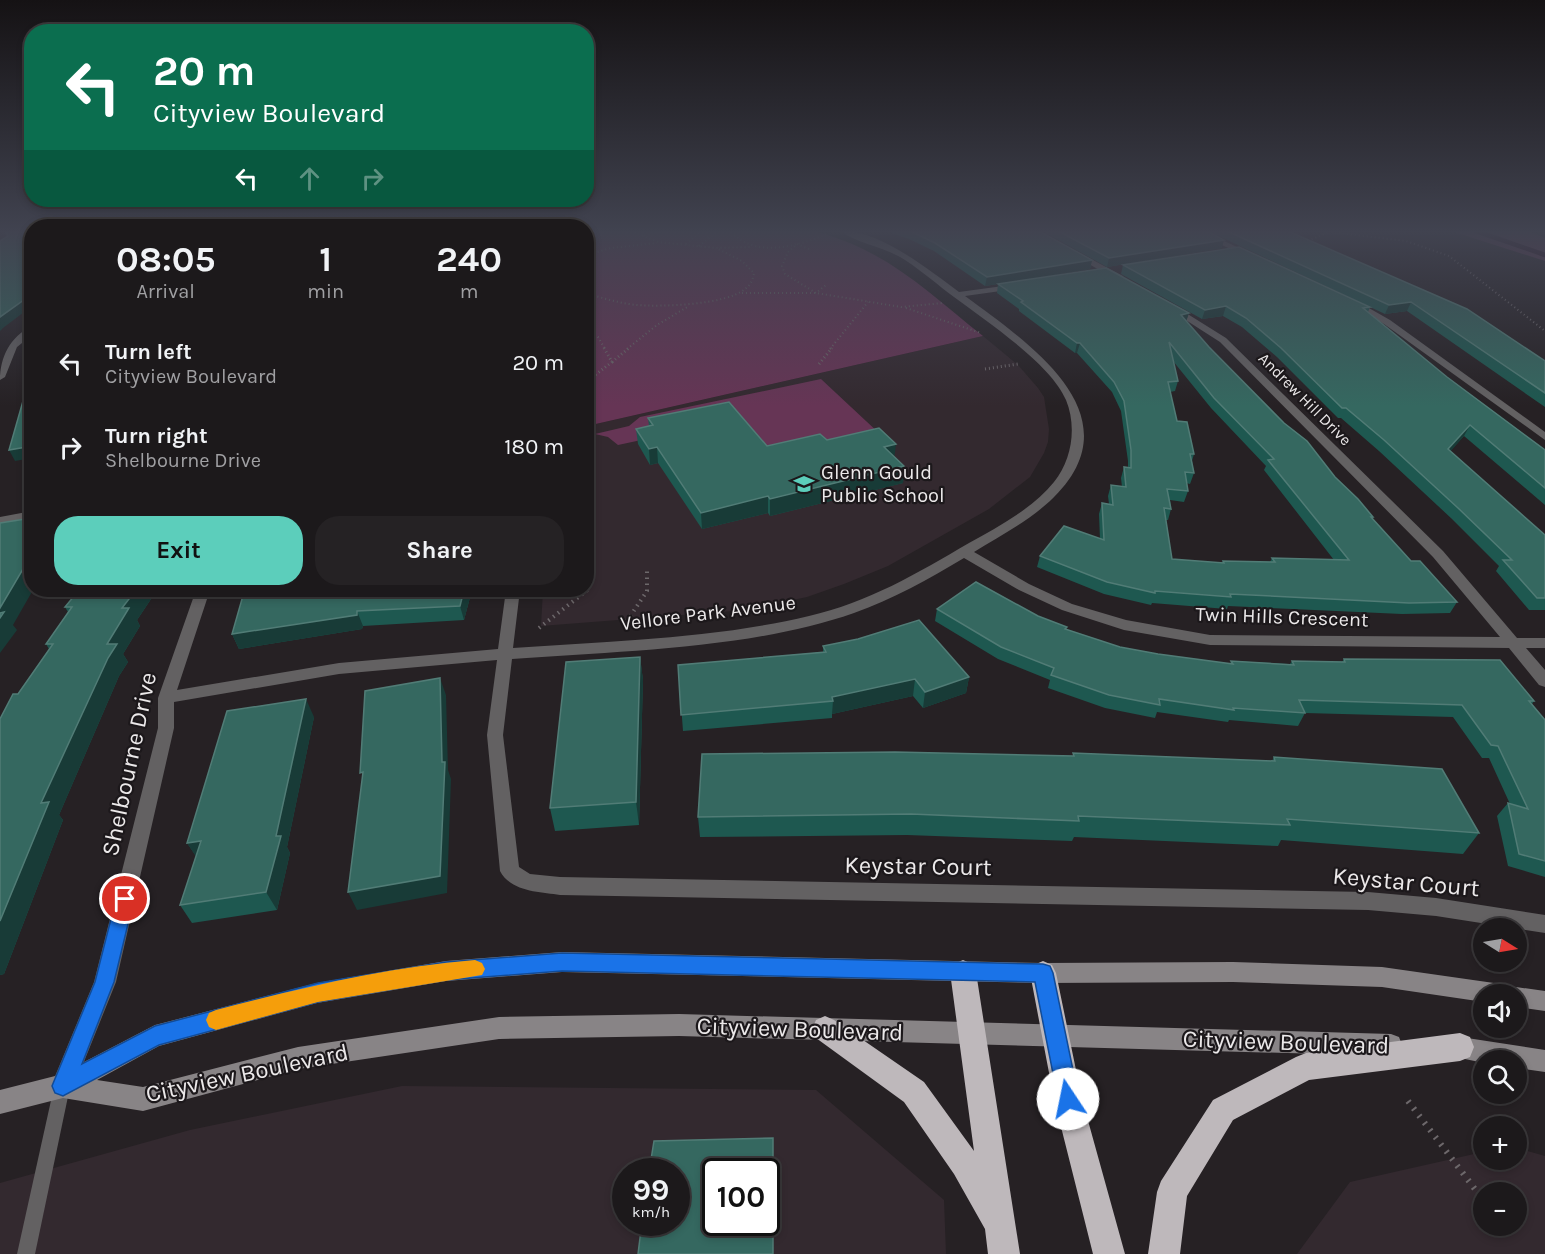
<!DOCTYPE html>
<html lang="en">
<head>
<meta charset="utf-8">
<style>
	body { margin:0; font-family:Karla,sans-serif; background:#252224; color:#f1f3f6; height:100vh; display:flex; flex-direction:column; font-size:22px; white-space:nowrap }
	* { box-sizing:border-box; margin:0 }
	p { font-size:20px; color:#a0a0a3 }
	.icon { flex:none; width:33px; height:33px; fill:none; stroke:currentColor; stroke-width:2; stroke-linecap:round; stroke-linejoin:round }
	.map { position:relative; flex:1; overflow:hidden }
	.details { position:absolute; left:24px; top:219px; width:570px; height:378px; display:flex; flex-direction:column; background:#1c191b; border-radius:24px; box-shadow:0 3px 9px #0003,0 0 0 2px #3a383a }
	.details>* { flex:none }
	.top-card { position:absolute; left:24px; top:24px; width:570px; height:183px; border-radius:24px; box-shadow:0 3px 9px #0003,0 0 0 2px #3a383a; background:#0b6e4f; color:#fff; overflow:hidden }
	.needle { width:39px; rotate:101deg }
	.controls { position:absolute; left:1473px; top:918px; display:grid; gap:12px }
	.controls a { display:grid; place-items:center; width:54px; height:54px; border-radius:50%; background:#1c191b; box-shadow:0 3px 9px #0003,0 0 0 2px #3a383a; font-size:30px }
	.speed { position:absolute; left:612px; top:1158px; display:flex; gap:12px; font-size:30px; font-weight:700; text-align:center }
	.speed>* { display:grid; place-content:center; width:78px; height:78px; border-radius:50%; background:#1c191b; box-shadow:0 3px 9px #0003,0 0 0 2px #3a383a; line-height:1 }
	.speed small { font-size:15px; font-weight:400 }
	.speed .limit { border:3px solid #111; border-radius:9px; background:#fff; color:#111 }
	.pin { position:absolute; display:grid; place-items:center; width:51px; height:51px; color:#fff; margin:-26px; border:3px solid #fff; border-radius:50%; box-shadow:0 2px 6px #0007 }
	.me { position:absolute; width:66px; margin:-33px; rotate:349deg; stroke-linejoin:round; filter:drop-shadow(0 0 4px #0008) }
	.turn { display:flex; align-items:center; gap:21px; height:126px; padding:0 30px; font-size:27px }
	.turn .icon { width:78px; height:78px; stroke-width:2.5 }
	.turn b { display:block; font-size:42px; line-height:51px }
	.lanes { display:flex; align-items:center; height:57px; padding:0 30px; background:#0003; justify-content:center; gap:30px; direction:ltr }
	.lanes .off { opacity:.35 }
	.eta { display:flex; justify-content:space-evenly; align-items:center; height:102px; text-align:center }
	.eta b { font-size:36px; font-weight:700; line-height:42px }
	.button { display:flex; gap:12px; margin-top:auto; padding:12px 30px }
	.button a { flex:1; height:69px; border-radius:24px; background:#5ccebb; color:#111; font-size:24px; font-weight:700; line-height:69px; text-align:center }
	.button a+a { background:#252224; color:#f1f3f6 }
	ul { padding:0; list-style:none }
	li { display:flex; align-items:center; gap:18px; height:84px; padding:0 30px }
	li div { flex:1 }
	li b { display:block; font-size:22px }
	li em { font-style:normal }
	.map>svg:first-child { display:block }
</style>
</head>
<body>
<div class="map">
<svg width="1545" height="1254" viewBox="0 0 1545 1254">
	<rect width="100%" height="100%" fill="#262124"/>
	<g fill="#33292f" fill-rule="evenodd">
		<polygon points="983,336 1018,365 1038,388 1044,397 1049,429 1048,442 1044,453 1030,477 989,509 888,566 844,584 807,597 746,610 541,626 543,590 586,590 587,426"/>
		<path d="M402,1086L816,1090L944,1200L946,1254H0V1183L190,1130ZM626,1172H676V1222H626ZM716,1172H766V1222H716Z"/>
		<path d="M1517,1148L1545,1156V1254H1297L1350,1182L1483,1152L1484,1160H1516ZM1484,1192H1516V1226H1484Z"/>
	</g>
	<g fill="#663555">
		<path d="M586,231H813C886,249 926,291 983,336L587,426Z"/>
		<polygon points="1451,231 1528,231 1545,238 1545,261"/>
		<polygon points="821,379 881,435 765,454 646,439 618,445 608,437 595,434 629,426 640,417"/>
	</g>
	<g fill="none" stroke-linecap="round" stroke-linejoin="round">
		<polyline stroke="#27001b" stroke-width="4.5" points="1476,231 1545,255"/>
		<g stroke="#6d686b" stroke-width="2" stroke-dasharray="1 3" stroke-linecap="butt">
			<polyline points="631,231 658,242 716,248 752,247"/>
			<path d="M734,231V235C761,258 798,245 828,234"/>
			<polyline points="1331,232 1406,241 1449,256 1545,331"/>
			<polyline points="644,235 669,231"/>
			<polyline points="1308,241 1331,231"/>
			<polyline points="686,244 701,231"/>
			<polyline points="699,246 718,231"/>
			<polyline points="809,249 797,244 788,252 782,266 785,274 816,293 826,285"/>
			<polyline points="586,255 611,248 657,243"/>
			<path d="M586,293C602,298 619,303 636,305C661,307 726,305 745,289C751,285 753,279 754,273L742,261L716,248"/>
			<polyline points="742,293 816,293 901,307 943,303"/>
			<polyline points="906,308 981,333"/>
			<polyline points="586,326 598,337 605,349"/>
			<polyline points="627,349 657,325 689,306"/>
			<polyline points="830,349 868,302"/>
		</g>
		<g stroke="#6d686b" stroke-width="3" stroke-dasharray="1 3" stroke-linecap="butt">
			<polyline points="612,362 629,348"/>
			<polyline points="819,364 832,348"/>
			<polyline points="985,369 1018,364"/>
			<polyline points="586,382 612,362 604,348"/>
		</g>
		<g stroke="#6d686b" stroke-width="4" stroke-dasharray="1.5 4.5" stroke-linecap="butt">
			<polyline points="627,621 647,591 647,570"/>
			<polyline points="539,628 590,588"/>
		</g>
		<polyline stroke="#6d686b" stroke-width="6" stroke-dasharray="2 7" stroke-linecap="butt" points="1408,1101 1484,1201"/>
		<polygon fill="#636162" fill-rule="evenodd" points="62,1079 68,1081 70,1087 35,1254 17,1254 54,1087 56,1081"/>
		<g fill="#636162" fill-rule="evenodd">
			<path d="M840,231C879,229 929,270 959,292L1018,284V288L1015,289L965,296C1030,344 1140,417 1050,501C1027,522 1000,536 974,552L1029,584L1072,604L1126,620L1210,635L1500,637L1433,557L1220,342L1167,308V304L1170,303L1226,338L1443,551L1517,638H1545V648H1526L1545,670V687L1539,685L1509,648L1210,645L1124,630L1062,610L1019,590L964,558C929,579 893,599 854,613C751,649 621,651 512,659L503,735L519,867L530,874L560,877L1368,892L1436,898L1545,915V933L1436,916L1368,910L560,895C540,892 511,892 500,871L487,735L497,660L339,674L174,702V728L116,982L71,1094L63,1098L55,1094L51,1086L94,982L158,728V698L196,590H210L177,690L339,663L498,649L506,590H520L513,648C611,641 713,639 809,616C867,603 918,573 969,543C999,526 1032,509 1054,482C1072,460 1077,427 1066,400C1051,364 986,321 954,297C939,286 922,271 905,260C885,247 859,244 840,231Z"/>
			<polygon points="1193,231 1203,231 1256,256 1249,258"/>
			<polygon points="1076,251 1123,276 1124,278 1117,280 1073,255 1072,253"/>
			<polygon points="1347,299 1353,299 1390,320 1545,432 1545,440 1384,324 1347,303"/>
			<path d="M32,326V335L17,347L5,377L0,380C0,357 10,337 32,326Z"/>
			<polygon points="32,511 32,519 0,525 0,517"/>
		</g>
		<g fill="#888486" fill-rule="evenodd">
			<polygon points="562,952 1043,963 1233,962 1382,967 1501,984 1510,989 1516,987 1545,991 1545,1011 1516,1007 1516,994 1484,994 1484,1002 1382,987 1233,982 1043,983 562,972 446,981 317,1003 159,1046 97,1080 143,1087 298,1047 499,1017 679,1014 1391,1034 1399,1037 1402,1045 1399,1053 1391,1056 679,1036 499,1039 298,1069 143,1111 63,1098 0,1114 0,1090 59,1075 155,1025 317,983 446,961"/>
			<polygon points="1454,1036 1545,1050 1545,1072 1516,1068 1516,1060 1484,1060 1484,1063 1446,1055 1443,1047 1446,1039"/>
		</g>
		<g fill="#beb8bb" fill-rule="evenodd">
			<polygon points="963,960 972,964 976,972 1020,1254 988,1254 985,1229 954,1174 904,1102 816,1038 812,1029 816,1020 825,1016 834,1020 924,1082 974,1151 950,972 954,964"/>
			<polygon points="1043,961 1052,965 1056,973 1082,1099 1125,1254 1093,1254 1054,1099 1030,973 1034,965"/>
			<polygon points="1460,1033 1470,1037 1474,1047 1470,1057 1460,1061 1309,1080 1233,1120 1187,1196 1180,1254 1148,1254 1157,1192 1161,1181 1213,1100 1296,1057 1306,1053"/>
		</g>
	</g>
	<g fill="#1e5850" fill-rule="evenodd">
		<polygon points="886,231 1039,231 1092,260 1090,269 985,286 934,251 909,239"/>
		<polygon points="1042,231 1207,231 1222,248 1107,267"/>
		<polygon points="1208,231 1288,231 1545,361 1545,407 1407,311 1385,314"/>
		<polygon points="1123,265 1370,307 1368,312 1447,377 1545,450 1545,505 1464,436 1450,451 1545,535 1545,610 1529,610 1496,571 1499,566 1452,519 1379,451 1341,418 1338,418 1277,357 1242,327 1223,316 1202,319 1121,274"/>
		<path d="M998,284L1189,313L1186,321L1209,347L1373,517L1372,519L1411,561L1457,602L1450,613L1402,614L1228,606L1227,609L1152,603L1151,605L1104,594L1037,567L1040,556L1100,539L1099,514L1102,503L1109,504L1108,496L1111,485L1122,487L1121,478L1124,467L1128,468V461L1121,411L1112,392L1077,353H1075L1019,311V309L997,293ZM1173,361L1211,408L1266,466L1264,470L1334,560L1272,558L1270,562L1223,561L1222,563L1172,559L1166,520H1168L1171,509L1170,500L1184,502L1188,491L1186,483L1190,484L1194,473L1192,461L1194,454L1177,421L1170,392L1175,391L1178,381Z"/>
		<polygon points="648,418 767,446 827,440 895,457 904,466 903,483 770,516 768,513 702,529 658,463 650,465 638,444 636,429 649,426"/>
		<polygon points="79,590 157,590 137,620 140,626 123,654 128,662 119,676 59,815 63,820 4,974 0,975 0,719 49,649 46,644 68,612 65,607"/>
		<polygon points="248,590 472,590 464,620 363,626 362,629 239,649 232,634"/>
		<polygon points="937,609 1038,616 1066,629 1120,647 1158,654 1230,664 1231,661 1290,664 1292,661 1342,662 1344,659 1534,701 1532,704 1545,720 1545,877 1508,866 1497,816 1508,803 1510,804 1489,758 1482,758 1453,717 1305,713 1298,726 1229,720 1228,722 1157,712 1155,718 1105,708 1048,688 1050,680 998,659 935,621"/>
		<polygon points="823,646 969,677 966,693 923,708 913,696 832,714 832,718 683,731 678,665 823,652"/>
		<polygon points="640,657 643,680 639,825 555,831 550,808"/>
		<polygon points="314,717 287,847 290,853 277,910 192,923 180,905 196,856 187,843"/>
		<polygon points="1073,753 1272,761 1274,757 1479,833 1463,854 1281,840 1278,846 1074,837 1072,841 907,835 700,837 698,817 1073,756"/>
	</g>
	<g fill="#183b37">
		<polygon points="1224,240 1222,248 1107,267 1109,258"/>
		<polygon points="1092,260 1090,269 985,286 987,277"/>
		<polygon points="32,294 32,306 3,328 0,331 0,317"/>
		<polygon points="1411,302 1407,311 1385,314 1389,305"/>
		<polygon points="1226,306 1223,316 1202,319 1205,310"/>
		<polygon points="1189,313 1186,322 1181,315"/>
		<polygon points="1077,343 1080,343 1077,353 1075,353"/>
		<polygon points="1470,425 1464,436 1443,460 1448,449"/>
		<polygon points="896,444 894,460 884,447"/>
		<polygon points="32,446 32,458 15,461 9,450"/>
		<polygon points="657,447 658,463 650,465 649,449"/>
		<polygon points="904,466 903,483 770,516 770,499"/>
		<polygon points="768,496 768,513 702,529 701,513"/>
		<polygon points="32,562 32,590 33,590 13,625 17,630 0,653 0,608 23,569"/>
		<polygon points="136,590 157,590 137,620 140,626 123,654 128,662 119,676 59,815 63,820 4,974 0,975 0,921 41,803 122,608"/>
		<polygon points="464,590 472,590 464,620 460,606"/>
		<polygon points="357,611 363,626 362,629 239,649 232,634"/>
		<polygon points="640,657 643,680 639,825 636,802"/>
		<polygon points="969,677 966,693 923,708 925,692"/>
		<polygon points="440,678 446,695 448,770 451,779 447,893 357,910 348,892 442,762"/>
		<polygon points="915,679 913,696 832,714 833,701 832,697"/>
		<polygon points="306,699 314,717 287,847 290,853 277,910 266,892 276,836"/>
		<polygon points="201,841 199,861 187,843"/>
	</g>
	<g fill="#356860" stroke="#517c76" stroke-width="1.5" fill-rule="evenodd">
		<polygon points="5,231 32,231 32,294 0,317 0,241 8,236"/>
		<polygon points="910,231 1039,231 1092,260 987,277 935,243"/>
		<polygon points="1058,231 1207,231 1224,240 1109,258"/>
		<polygon points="1227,231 1288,231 1467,309 1545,361 1545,393 1411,302 1389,305"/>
		<polygon points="1239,247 1370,307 1363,308 1447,377 1545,450 1545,488 1470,425 1448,449 1545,535 1545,598 1537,598 1503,560 1512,560 1458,508 1384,440 1346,408 1342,408 1281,348 1246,318 1226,306 1205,310 1123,265"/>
		<path d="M1106,268L1189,313L1181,315L1209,347L1284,423L1307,441L1335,477L1358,499L1373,517H1371L1411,561H1420L1457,602L1409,603L1230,594L1231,597L1155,591V593L1107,582L1040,556L1064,526L1104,540L1102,503L1113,505L1111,485L1126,487L1124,467L1131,468V450L1124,401L1114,382L1080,343H1077L1021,302L1023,301L998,284ZM1169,342L1214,398L1274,459L1268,460L1349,560L1272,558L1275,562L1223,561L1224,563L1172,559L1164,508L1171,509L1167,489L1188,491L1185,472L1194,473L1190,454H1194L1187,422L1177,421L1168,382L1178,381Z"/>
		<polygon points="32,380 32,446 9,450 25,394"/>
		<polygon points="729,402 767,446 820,434 827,440 879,428 896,444 884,447 904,466 770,499 768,496 701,513 657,447 649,449 636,429 653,425 648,418"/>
		<polygon points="32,518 32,562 30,568 23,569 0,608 0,523"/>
		<polygon points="976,582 1038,616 1067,627 1065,629 1120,647 1158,654 1233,664 1231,661 1294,665 1292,661 1345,662 1344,659 1500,660 1534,701 1529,701 1545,720 1545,861 1519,854 1508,803 1528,809 1498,746 1491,745 1462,705 1299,700 1305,713 1233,708 1234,710 1159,699 1160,705 1109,695 1051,675 1054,668 1001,647 937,609"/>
		<polygon points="79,590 136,590 122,608 129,608 107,644 117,644 108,658 41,803 49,802 0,921 0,719 13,694 18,694 53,644 46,644 72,607 65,607"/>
		<polygon points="248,590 464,590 460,606 357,611 357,615 232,634 244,592 247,592"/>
		<polygon points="4,612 0,618 0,613"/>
		<polygon points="919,620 969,677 925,692 915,679 832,697 833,701 681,715 678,665 826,652 823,646 858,639"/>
		<polygon points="640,657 636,802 550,808 566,662"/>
		<polygon points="440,678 442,762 445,762 440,876 348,892 363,772 360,773 365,691"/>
		<polygon points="306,699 276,836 281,836 266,892 180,905 201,841 187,843 227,711"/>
		<polygon points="895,752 1074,756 1073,753 1275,761 1274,757 1442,769 1479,833 1287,819 1290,825 1078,816 1079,821 911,814 698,817 702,754"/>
		<path d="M773,1138V1254H638L642,1222H676V1172H649L654,1141ZM716,1172H766V1222H716Z"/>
	</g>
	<linearGradient id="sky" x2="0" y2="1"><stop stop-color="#151214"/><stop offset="0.57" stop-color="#414350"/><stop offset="1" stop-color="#414350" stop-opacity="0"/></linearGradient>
	<rect width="1545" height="406" fill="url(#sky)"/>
	<polygon fill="#1a73e8" stroke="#114b97" stroke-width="1.5" points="125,891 131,893 134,899 114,982 82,1064 155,1026 318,983 446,962 562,953 1043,964 1050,966 1053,973 1079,1099 1076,1107 1068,1110 1061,1107 1058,1099 1035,982 562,971 446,980 318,1002 159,1045 63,1096 55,1093 52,1086 95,982 116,899 119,893"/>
	<path fill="#f59e0b" d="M475,960L482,963L485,969L482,975L318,1002L216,1030L209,1027L206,1020L209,1013L216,1010C301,988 387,967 475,960Z"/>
	<defs>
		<g id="school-bare" transform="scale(1.62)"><path d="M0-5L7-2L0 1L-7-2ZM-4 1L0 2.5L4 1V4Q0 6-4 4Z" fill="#5ccebb" stroke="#1c181b" stroke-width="2.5" paint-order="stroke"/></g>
	</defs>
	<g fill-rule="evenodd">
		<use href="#school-bare" x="804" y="484"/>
	</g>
	<g text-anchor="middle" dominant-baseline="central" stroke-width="4.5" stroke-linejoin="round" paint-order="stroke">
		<g font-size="16" fill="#ece9ea" stroke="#1c181b">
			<text transform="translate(1305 399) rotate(45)">Andrew Hill Drive</text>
		</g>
		<g font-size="20" fill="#ece9ea" stroke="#1c181b" text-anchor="start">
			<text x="821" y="472">Glenn Gould<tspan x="821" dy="23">Public School</tspan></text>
		</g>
		<g font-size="20" fill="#ece9ea" stroke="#1c181b">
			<text transform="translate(708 613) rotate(-7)">Vellore Park Avenue</text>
			<text transform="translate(1282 617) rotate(2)">Twin Hills Crescent</text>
		</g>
		<g font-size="24" fill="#ece9ea" stroke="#1c181b">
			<text transform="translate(129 764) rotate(-78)">Shelbourne Drive</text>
			<text transform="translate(918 866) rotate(1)">Keystar Court</text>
			<text transform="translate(1406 882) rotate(5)">Keystar Court</text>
			<text transform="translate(800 1029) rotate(2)">Cityview Boulevard</text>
			<text transform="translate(1286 1042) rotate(2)">Cityview Boulevard</text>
			<text transform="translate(247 1073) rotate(-12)">Cityview Boulevard</text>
		</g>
	</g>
</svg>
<div class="controls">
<a><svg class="needle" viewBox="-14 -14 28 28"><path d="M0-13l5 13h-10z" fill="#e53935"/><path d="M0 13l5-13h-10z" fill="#a0a0a3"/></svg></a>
<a><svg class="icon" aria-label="sound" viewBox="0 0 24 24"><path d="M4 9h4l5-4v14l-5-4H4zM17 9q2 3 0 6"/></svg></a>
<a><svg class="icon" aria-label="search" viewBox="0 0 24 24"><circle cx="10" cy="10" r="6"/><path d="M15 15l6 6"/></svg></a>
<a>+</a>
<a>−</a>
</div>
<div class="speed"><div>99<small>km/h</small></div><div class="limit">100</div></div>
<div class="pin" style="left:125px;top:899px;background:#d93025"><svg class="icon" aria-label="arrive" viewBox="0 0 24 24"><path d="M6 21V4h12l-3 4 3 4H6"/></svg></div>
<svg class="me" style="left:1068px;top:1099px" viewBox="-20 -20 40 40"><circle r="19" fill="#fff"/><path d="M0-13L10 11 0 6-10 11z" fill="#1a73e8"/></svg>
<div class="top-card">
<div class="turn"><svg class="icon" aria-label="left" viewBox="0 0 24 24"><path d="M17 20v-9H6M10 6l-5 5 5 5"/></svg><div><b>20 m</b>Cityview Boulevard</div></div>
<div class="lanes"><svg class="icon" aria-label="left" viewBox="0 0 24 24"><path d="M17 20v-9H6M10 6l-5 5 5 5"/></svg><svg class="icon off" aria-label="ahead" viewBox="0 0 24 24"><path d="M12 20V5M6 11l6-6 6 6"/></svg><svg class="icon off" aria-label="right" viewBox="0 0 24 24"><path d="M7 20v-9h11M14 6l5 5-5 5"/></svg></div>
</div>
<section class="details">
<div class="eta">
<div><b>08:05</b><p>Arrival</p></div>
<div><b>1</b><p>min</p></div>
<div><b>240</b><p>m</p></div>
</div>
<ul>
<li><svg class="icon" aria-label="left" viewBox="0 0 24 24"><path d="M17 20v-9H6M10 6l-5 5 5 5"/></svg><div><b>Turn left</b><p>Cityview Boulevard</p></div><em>20 m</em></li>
<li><svg class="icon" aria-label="right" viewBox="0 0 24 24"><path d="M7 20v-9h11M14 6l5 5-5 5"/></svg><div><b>Turn right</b><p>Shelbourne Drive</p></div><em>180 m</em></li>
</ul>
<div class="button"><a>Exit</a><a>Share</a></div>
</section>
</div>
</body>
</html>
